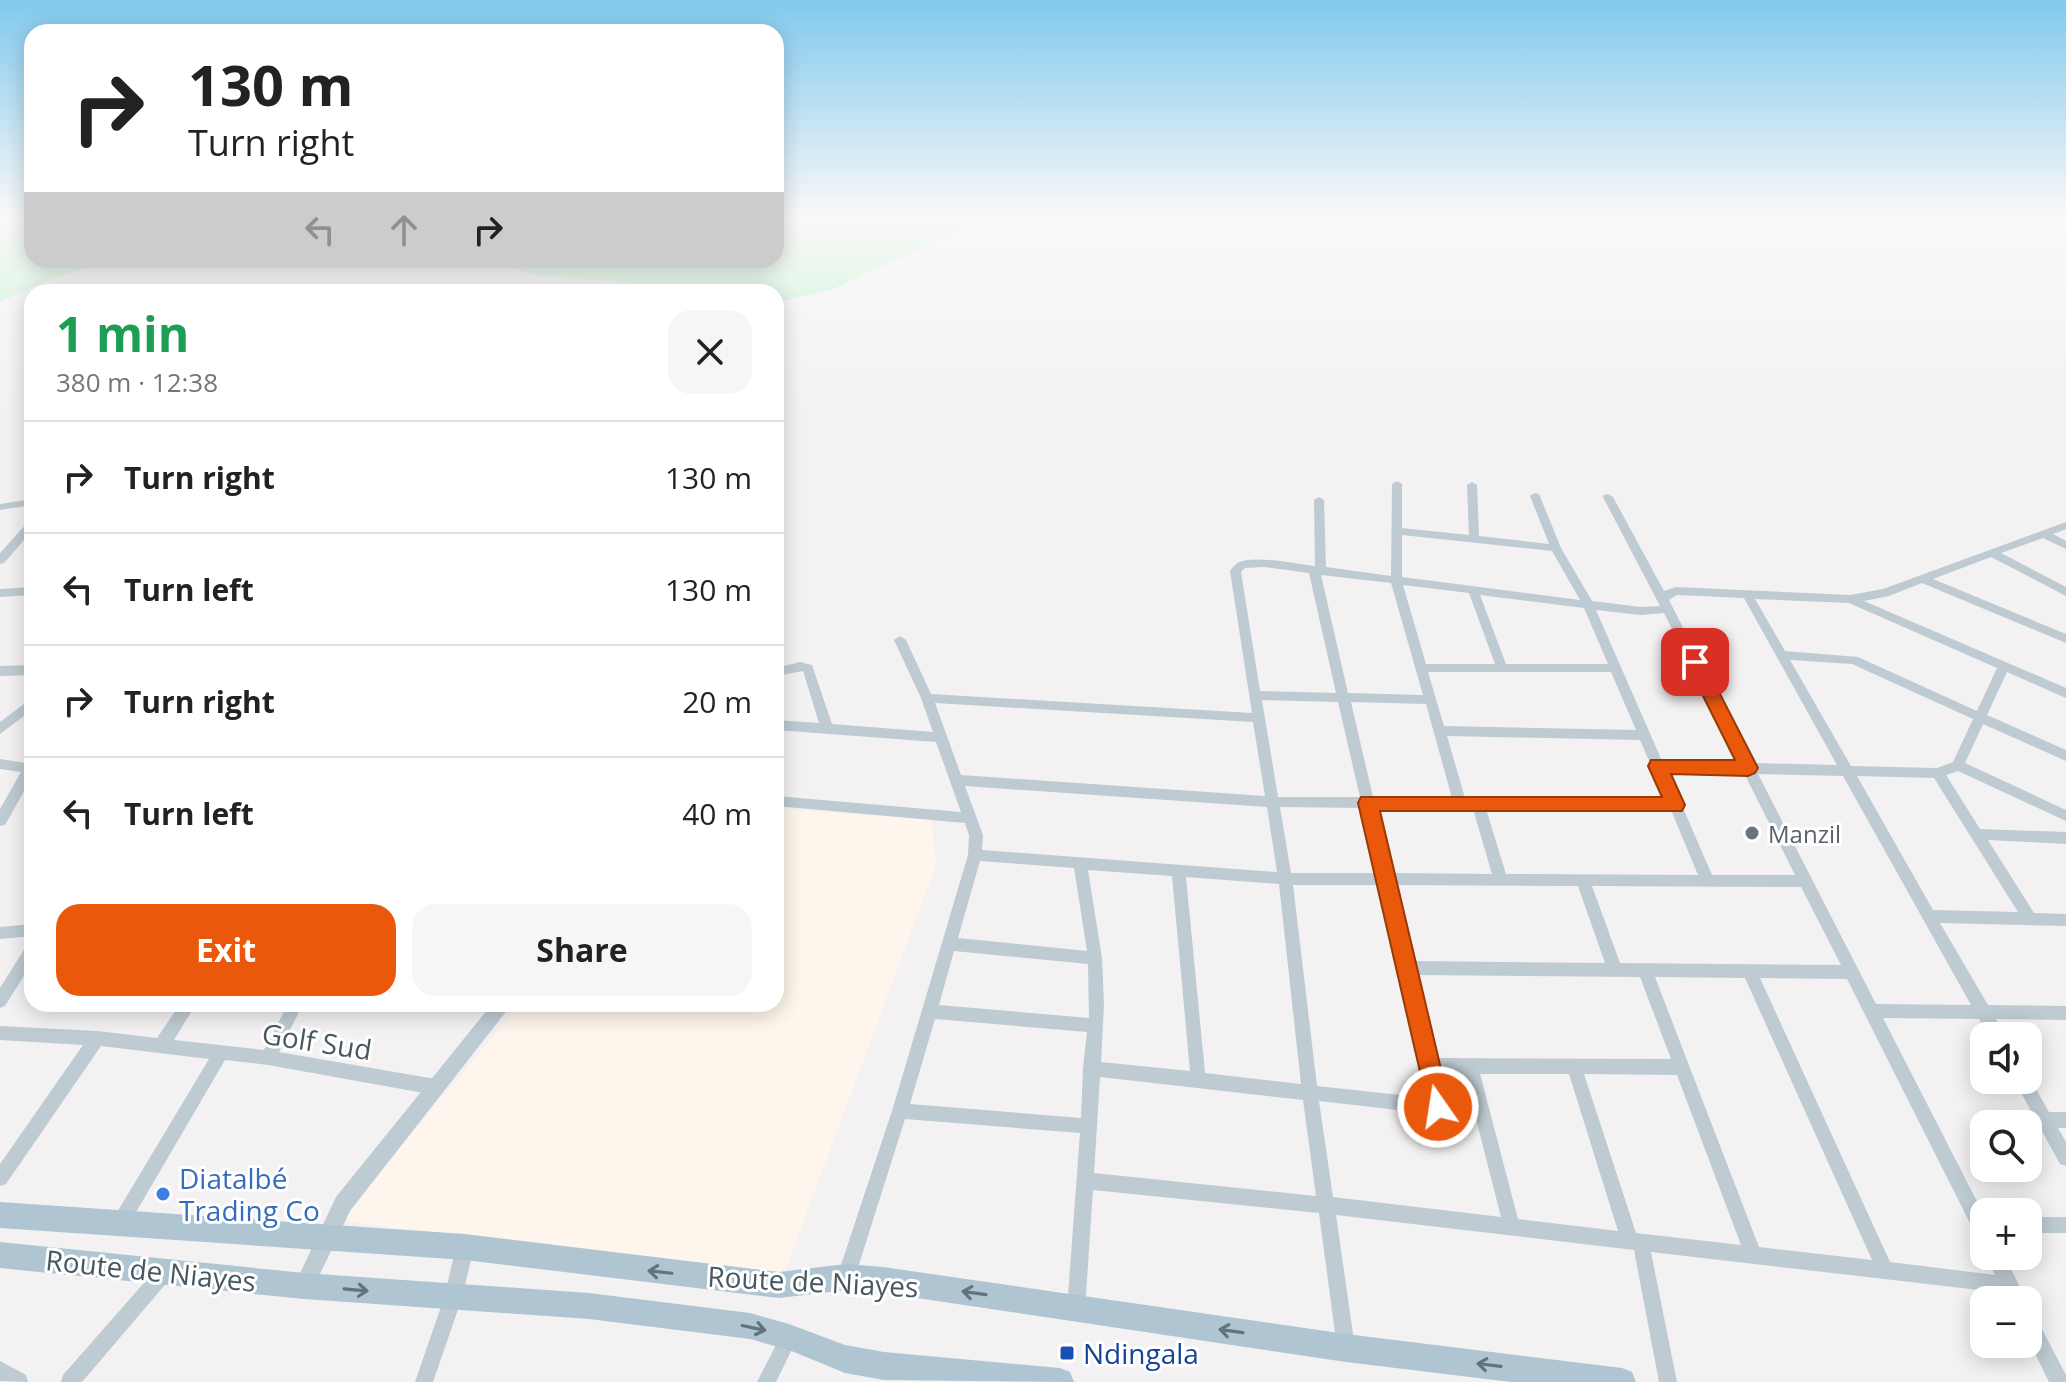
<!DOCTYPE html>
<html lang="en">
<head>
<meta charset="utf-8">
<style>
	body { margin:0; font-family:"Open Sans",sans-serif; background:#f6f6f6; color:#222; height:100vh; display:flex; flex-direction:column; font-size:30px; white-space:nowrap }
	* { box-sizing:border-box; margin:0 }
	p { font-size:26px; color:#767676 }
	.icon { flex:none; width:44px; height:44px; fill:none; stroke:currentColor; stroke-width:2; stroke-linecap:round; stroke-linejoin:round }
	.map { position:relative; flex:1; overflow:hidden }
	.side { position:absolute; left:24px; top:284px; width:760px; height:728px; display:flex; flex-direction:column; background:#fff; border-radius:24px; box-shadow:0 4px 20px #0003 }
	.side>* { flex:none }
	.banner { position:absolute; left:24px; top:24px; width:760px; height:244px; border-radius:24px; box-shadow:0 4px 20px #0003; background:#fff; color:#222; overflow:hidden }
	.fabs { position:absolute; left:1970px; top:1022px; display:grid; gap:16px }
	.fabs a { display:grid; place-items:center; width:72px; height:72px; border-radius:16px; background:#fff; box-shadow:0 4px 20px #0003; font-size:40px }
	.pin { position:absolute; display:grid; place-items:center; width:68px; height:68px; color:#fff; margin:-34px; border-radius:16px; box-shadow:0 4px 12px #0006 }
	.me { position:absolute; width:88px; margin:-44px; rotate:347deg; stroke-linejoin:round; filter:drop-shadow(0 0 6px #0008) }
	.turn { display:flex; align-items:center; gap:28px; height:168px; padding:0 32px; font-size:36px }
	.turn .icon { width:104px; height:104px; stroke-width:2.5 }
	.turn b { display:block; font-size:56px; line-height:68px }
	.lanes { display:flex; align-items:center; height:76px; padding:0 32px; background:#0003; justify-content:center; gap:40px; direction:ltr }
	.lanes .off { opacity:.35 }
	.round { display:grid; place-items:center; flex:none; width:84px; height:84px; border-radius:24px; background:#f6f6f6 }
	.headline { display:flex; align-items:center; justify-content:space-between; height:136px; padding:0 32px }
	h1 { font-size:48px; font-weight:700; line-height:60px; color:#1e9e55 }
	.cta { display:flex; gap:16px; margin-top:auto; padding:16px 32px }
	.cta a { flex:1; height:92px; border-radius:24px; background:#ea580c; color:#fff; font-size:32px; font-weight:700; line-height:92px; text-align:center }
	.cta a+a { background:#f6f6f6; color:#222 }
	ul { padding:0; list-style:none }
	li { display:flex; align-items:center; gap:24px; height:112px; padding:0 32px; border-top:2px solid #e0e0e0 }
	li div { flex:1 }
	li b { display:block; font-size:30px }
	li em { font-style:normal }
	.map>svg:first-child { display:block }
</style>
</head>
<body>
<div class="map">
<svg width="2066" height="1382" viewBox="0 0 2066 1382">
	<rect width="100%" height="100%" fill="#f4f1f2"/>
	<polygon fill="#fef6ec" points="776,808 931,820 936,865 782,1279 340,1220 520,1004 776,1004"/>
	<g fill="#bef3cd">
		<polygon points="0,218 32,218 32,260 112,260 46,281 0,302"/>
		<path d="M776,218H986L831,290L776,302V292H670C621,271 542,290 497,260H776Z"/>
	</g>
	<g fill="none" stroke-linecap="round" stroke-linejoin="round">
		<g fill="#becbd2" fill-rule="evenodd">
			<path d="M1397,481L1402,484V528L1469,535L1467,485L1472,482L1477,485L1479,536L1549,544L1530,496L1535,493L1539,494L1561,548L1592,601L1641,607L1660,606L1603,497L1604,495L1608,494L1613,497L1664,591L1676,587L1850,595L1883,589L2066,522V529L2053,534L2066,541V549L2043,538L2001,553L2066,587V596L1991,557L1933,579L2066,634V643L1922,583L1889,596L1864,601L2066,688V698L2007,672L1987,715L2066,750V761L1983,724L1965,763L2066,810V821L1958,771L1946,775L1980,829L2066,832V844L1988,840L2034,913L2066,914V926L1940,923L1988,1005L2066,1006V1020L1996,1019L2005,1036H1989L1979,1019L1883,1018L1984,1215V1242L1978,1239L1847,979L1760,978L1890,1262L1995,1275L1986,1256H2004L2027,1300H2009L2005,1293L1651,1252L1677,1382H1659L1634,1250L1336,1215L1355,1348L1352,1354L1346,1357L1340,1354L1337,1348L1319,1213L1093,1190L1085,1309L1082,1315L1076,1318L1070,1315L1067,1309L1080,1133L905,1119L855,1277L852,1283L846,1286L840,1283L837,1277L892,1111L968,855L969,835L965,823L776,806V796L961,812L936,742L776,730V720L819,723L803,671L776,676V668L800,662L812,665L832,724L933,732L921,698L894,640L900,636L906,640L931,694L1252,713L1230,571C1232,568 1235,564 1239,562C1256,555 1297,564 1315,566L1314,500L1319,497L1324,500L1326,567L1391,576L1392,484ZM1402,535L1552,551L1580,600L1402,577ZM1264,567L1309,573L1336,693L1260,691L1241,572L1245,568ZM1321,575L1391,583L1423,695L1348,693ZM1403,585L1469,593L1495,664H1426ZM1480,595L1584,608L1608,664H1506ZM1677,595L1744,598L1837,765L1752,763L1669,600ZM1755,599L1849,603L1997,668L1977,711L1858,657L1785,651ZM1596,610L1641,615L1664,613L1739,763L1662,761ZM1790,660L1852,664L1973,719L1953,762L1937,768L1851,766ZM1428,672H1611L1636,730L1444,726ZM1262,700L1338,702L1360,797H1278ZM1351,702L1426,704L1452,798L1373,797ZM935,703L1253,722L1265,796L961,775ZM1447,736L1640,740L1666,800L1465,798ZM1667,771L1744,773L1795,875H1712ZM1758,774L1843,776L1971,1005L1876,1004ZM1857,776L1934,778L2018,912L1933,910ZM965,786L1267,807L1277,872L982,850L983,835ZM1280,807L1362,808L1377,873H1291ZM1376,808L1473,809L1492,874L1391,873ZM1486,809L1671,810L1698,875L1506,874ZM980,861L1074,868L1087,951L958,938ZM1088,870L1172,876L1190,1071L1101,1062L1104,1004L1102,958ZM1186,877L1279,884L1301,1084L1205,1073ZM1293,885H1380L1428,1098L1317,1086ZM1394,885L1578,886L1605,963L1412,961ZM1592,886L1801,887L1841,965L1620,963ZM954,951L1088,964L1089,1018L939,1005ZM1415,975L1640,977L1671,1059L1435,1058ZM1655,977L1745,978L1872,1260L1759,1247ZM935,1019L1087,1032L1083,1068L1081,1118L910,1104ZM1438,1074H1464L1472,1103L1444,1100ZM1480,1074H1569L1618,1231L1518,1219ZM1584,1074L1677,1075L1741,1245L1636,1233ZM1100,1077L1303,1100L1316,1196L1094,1173ZM1319,1101L1476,1119L1501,1217L1333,1197Z"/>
			<polygon points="32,499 32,505 0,510 0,504"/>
			<polygon points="32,521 32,531 4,563 0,564 0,553 28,522"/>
			<polygon points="32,587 32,595 0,597 0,589"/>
			<polygon points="32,698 32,710 0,734 0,722"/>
			<polygon points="0,759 32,764 32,777 5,825 0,826 0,809 21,772 0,769"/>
			<polygon points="32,924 32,936 0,939 0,927"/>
			<polygon points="32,943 32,963 5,1006 0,1008 0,988 27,945"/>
			<polygon points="180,1004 196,1004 174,1040 264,1050 288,1004 303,1004 279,1052 435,1079 441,1082 443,1087 441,1092 435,1095 268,1065 225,1060 125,1231 119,1233 113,1231 111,1225 113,1219 209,1059 101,1046 6,1184 0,1186 0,1164 83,1045 0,1040 0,1026 97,1031 157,1038"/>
			<polygon points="2028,1075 2049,1112 2066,1112 2066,1128 2058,1128 2066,1142 2066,1166 2060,1164 2014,1080 2028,1080"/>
			<rect x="2028" y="1217" width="38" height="16"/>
			<polygon points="465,1238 471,1241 474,1247 462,1298 433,1382 415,1382 444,1298 456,1247 459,1241"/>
			<polygon points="164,1264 170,1267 173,1273 170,1279 82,1382 61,1382 63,1375 158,1267"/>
			<polygon points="2028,1311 2034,1314 2066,1375 2066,1382 2049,1382 2028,1339"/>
			<polygon points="789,1328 795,1331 798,1337 776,1382 757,1382 783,1331"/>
			<polygon points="0,1361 26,1375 28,1382 0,1381"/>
		</g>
		<g fill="#becbd2" fill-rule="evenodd">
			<polygon points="32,665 32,675 0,676 0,666"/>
			<polygon points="492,1004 512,1004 350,1211 311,1293 304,1296 297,1293 294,1286 336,1197"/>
		</g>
		<g fill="#afc5d2" fill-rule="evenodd">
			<polygon points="0,1202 465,1234 779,1272 846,1264 883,1267 1346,1334 1622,1368 1632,1372 1636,1382 1511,1382 1346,1362 883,1293 846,1290 779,1298 465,1260 0,1228"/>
			<polygon points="0,1242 304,1273 589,1293 750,1313 789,1324 845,1345 884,1352 1060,1368 1070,1372 1074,1382 884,1380 845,1373 789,1350 750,1339 589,1319 304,1299 0,1268"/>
		</g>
	</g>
	<defs><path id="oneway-shaft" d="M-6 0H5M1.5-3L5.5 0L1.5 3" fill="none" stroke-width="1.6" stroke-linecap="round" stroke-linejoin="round" transform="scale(2)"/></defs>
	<g stroke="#61737d">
		<use href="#oneway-shaft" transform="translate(660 1272) rotate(-174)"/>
		<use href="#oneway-shaft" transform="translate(356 1290) rotate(5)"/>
		<use href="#oneway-shaft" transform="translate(974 1293) rotate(-172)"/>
		<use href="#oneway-shaft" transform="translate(754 1328) rotate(12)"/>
		<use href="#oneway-shaft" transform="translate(1231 1331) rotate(-172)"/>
		<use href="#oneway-shaft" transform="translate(1489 1365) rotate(-173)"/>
	</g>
	<linearGradient id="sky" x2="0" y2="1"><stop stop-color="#81c9ed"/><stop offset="0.53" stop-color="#faf9f9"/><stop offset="1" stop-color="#faf9f9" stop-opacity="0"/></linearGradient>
	<rect width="2066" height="412" fill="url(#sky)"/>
	<polygon fill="#ea580c" stroke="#983908" stroke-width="2" points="1695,655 1701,657 1758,768 1755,773 1748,776 1671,774 1685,805 1682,811 1380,811 1450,1107 1447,1115 1438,1119 1430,1115 1358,803 1361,797 1662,797 1648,766 1651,760 1735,760 1686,662"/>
	<circle fill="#6b7280" stroke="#fff" stroke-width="3" cx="1752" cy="833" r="8"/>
	<circle fill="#3f7fe0" stroke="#fff" stroke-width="3" cx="163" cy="1194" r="8"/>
	<rect fill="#1a4fb4" stroke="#fff" stroke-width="3" x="1059" y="1345" width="16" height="16" rx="4"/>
	<g text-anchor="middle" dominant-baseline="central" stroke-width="6" stroke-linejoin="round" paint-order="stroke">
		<g font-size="24" fill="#5b616d" stroke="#fff" text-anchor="start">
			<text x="1768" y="833">Manzil</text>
		</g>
		<g font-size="28" fill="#475861" stroke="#fff">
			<text transform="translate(317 1041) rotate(9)">Golf Sud</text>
			<text transform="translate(151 1270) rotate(6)">Route de Niayes</text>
			<text transform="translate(813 1281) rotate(3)">Route de Niayes</text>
		</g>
		<g font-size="28" fill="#366cbe" stroke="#fff" text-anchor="start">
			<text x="179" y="1178">Diatalbé<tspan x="179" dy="32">Trading Co</tspan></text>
		</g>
		<g font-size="28" fill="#164399" stroke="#fff" text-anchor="start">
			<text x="1083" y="1353">Ndingala</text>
		</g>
	</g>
</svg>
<div class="fabs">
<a><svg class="icon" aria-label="sound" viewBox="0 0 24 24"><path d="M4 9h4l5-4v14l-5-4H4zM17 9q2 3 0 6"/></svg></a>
<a><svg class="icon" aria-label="search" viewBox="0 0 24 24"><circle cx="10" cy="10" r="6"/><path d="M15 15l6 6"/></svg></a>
<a>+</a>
<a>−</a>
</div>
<div class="pin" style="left:1695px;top:662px;background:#d93025"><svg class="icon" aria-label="arrive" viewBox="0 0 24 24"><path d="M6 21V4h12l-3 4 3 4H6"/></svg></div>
<svg class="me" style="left:1438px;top:1107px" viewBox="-20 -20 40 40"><circle r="17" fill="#ea580c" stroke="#fff" stroke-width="3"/><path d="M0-11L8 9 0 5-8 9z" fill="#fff"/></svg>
<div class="banner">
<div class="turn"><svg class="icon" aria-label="right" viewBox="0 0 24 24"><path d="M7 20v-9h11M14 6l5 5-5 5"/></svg><div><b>130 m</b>Turn right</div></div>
<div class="lanes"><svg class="icon off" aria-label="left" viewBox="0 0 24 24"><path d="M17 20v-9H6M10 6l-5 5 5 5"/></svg><svg class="icon off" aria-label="ahead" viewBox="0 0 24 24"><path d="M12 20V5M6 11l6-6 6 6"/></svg><svg class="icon" aria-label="right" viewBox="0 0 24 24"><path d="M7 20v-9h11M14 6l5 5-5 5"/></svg></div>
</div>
<section class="side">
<div class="headline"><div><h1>1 min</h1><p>380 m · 12:38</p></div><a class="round"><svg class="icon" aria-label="close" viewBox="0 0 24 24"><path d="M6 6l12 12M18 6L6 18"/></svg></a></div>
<ul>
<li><svg class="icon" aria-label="right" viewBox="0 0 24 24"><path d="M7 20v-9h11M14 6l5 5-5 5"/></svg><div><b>Turn right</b></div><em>130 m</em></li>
<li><svg class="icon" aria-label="left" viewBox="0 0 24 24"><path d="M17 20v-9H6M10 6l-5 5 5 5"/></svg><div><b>Turn left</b></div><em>130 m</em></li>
<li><svg class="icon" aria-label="right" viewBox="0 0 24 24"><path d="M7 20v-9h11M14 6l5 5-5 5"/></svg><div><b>Turn right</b></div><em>20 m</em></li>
<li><svg class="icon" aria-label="left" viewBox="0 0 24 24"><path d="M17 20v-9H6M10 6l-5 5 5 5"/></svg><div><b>Turn left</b></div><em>40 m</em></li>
</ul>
<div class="cta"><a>Exit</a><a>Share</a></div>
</section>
</div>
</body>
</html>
